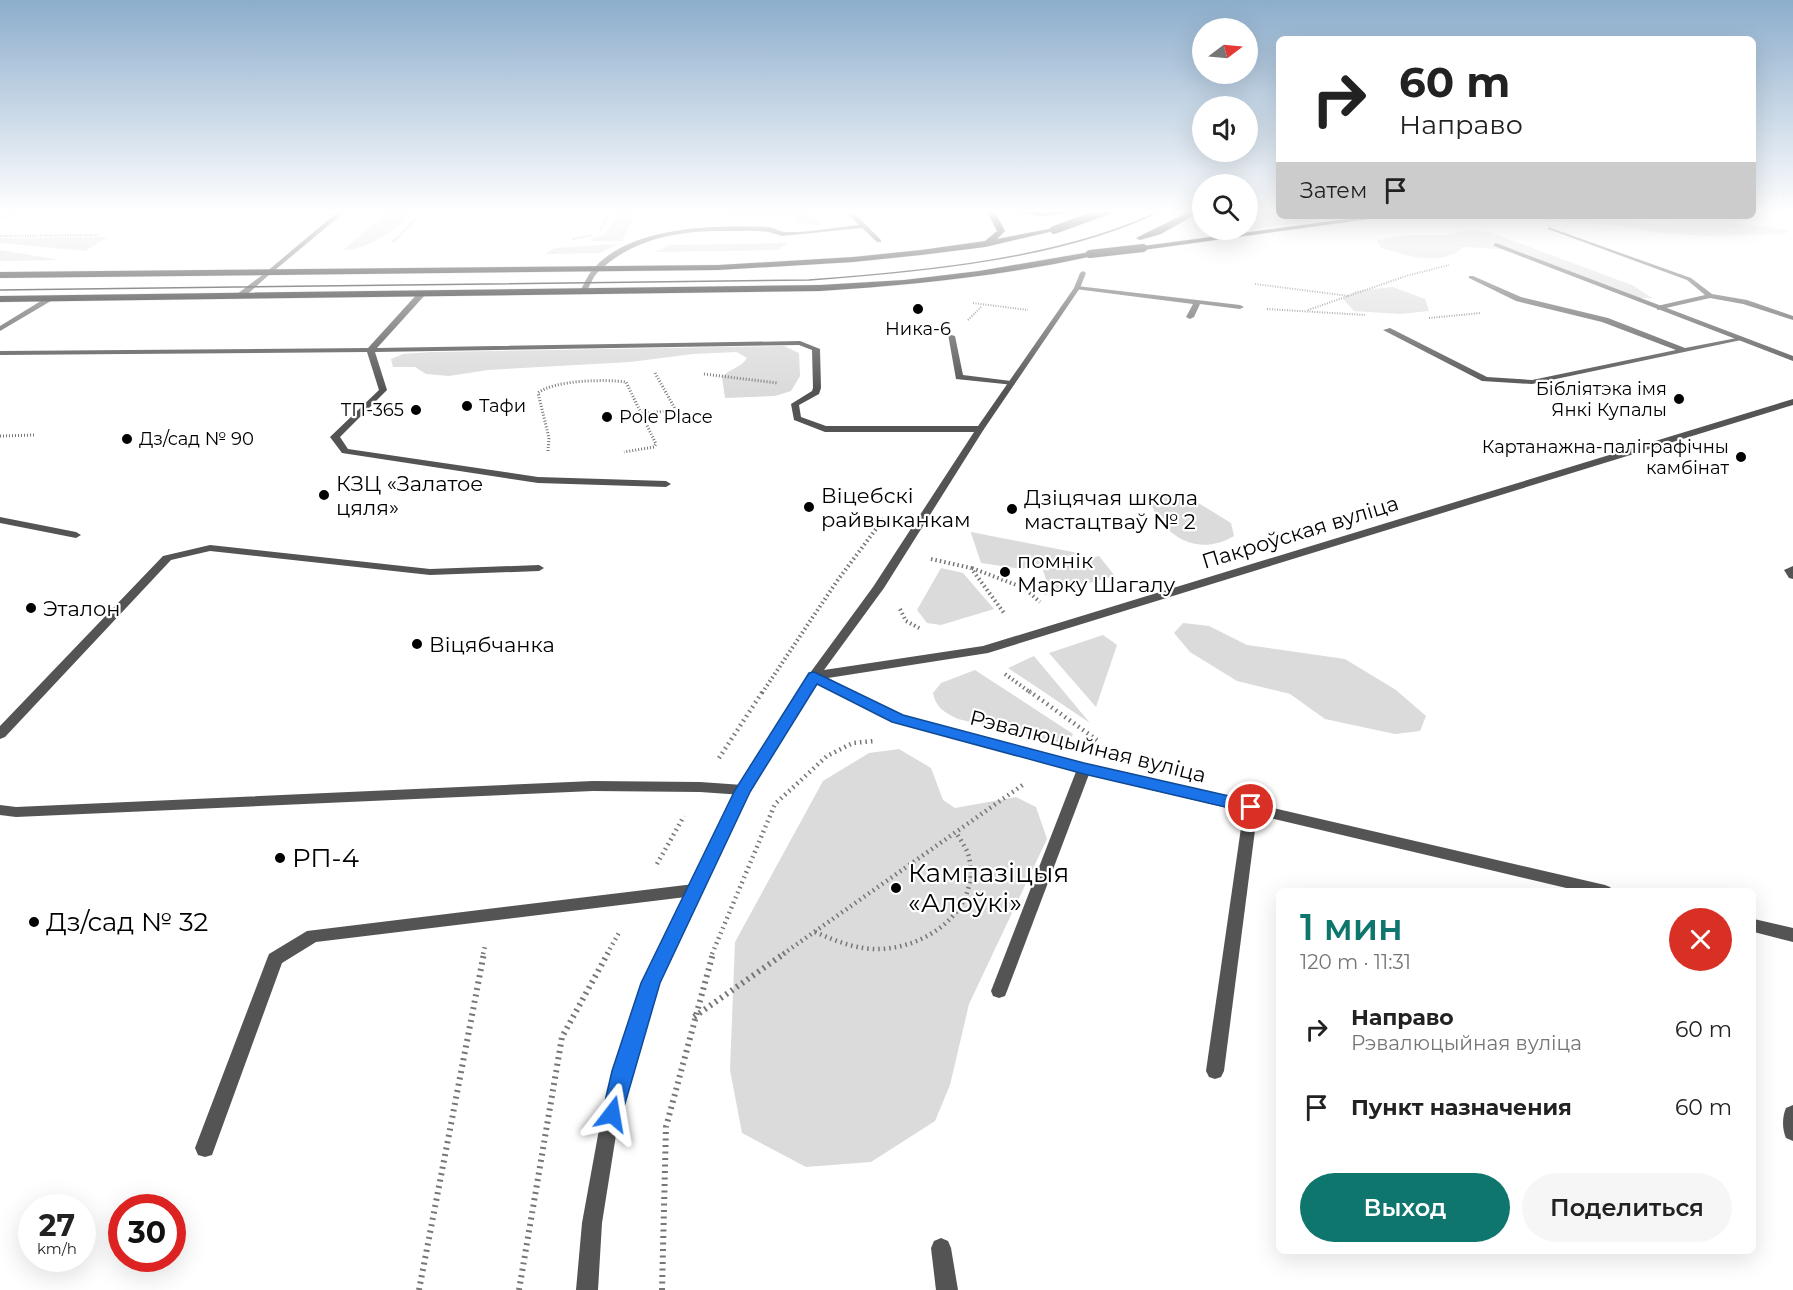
<!DOCTYPE html>
<html lang="ru">
<head>
<meta charset="utf-8">
<style>
	body { margin:0; font-family:Montserrat,sans-serif; background:#f6f6f6; color:#222; height:100vh; display:flex; flex-direction:column; font-size:22px; white-space:nowrap }
	* { box-sizing:border-box; margin:0 }
	p { font-size:20px; color:#767676 }
	.icon { flex:none; width:33px; height:33px; fill:none; stroke:currentColor; stroke-width:2; stroke-linecap:round; stroke-linejoin:round }
	.map { position:relative; flex:1; overflow:hidden }
	.panel { position:absolute; left:1276px; top:888px; width:480px; height:366px; display:flex; flex-direction:column; background:#fff; border-radius:9px; box-shadow:0 6px 24px #0002 }
	.panel>* { flex:none }
	.hud { position:absolute; left:1276px; top:36px; width:480px; height:183px; border-radius:9px; box-shadow:0 6px 24px #0002; background:#fff; color:#222; overflow:hidden }
	.needle { width:39px; rotate:74deg }
	.buttons { position:absolute; left:1192px; top:18px; display:grid; gap:12px }
	.buttons a { display:grid; place-items:center; width:66px; height:66px; border-radius:50%; background:#fff; box-shadow:0 6px 24px #0002; font-size:30px }
	.speed { position:absolute; left:18px; top:1194px; display:flex; gap:12px; font-size:30px; font-weight:700; text-align:center }
	.speed>* { display:grid; place-content:center; width:78px; height:78px; border-radius:50%; background:#fff; box-shadow:0 6px 24px #0002; line-height:1 }
	.speed small { font-size:15px; font-weight:400 }
	.speed .limit { border:9px solid #d22; background:#fff; color:#111 }
	.pin { position:absolute; display:grid; place-items:center; width:51px; height:51px; color:#fff; margin:-26px; border:3px solid #fff; border-radius:50%; box-shadow:0 2px 6px #0007 }
	.me { position:absolute; width:66px; margin:-33px; rotate:14deg; stroke-linejoin:round; filter:drop-shadow(0 0 4px #0008) }
	.turn { display:flex; align-items:center; gap:21px; height:126px; padding:0 24px; font-size:27px }
	.turn .icon { width:78px; height:78px; stroke-width:2.5 }
	.turn b { display:block; font-size:42px; line-height:51px }
	.then { display:flex; align-items:center; height:57px; padding:0 24px; background:#0003; gap:12px; font-size:22px }
	.round { display:grid; place-items:center; flex:none; width:63px; height:63px; border-radius:32px; background:#f6f6f6 }
	.summary { display:flex; align-items:center; justify-content:space-between; height:102px; padding:0 24px }
	h1 { font-size:36px; font-weight:600; line-height:45px; color:#0f766e }
	.action { display:flex; gap:12px; margin-top:auto; padding:12px 24px }
	.action a { flex:1; height:69px; border-radius:36px; background:#0f766e; color:#fff; font-size:24px; font-weight:600; line-height:69px; text-align:center }
	.action a+a { background:#f6f6f6; color:#222 }
	ul { padding:0; list-style:none }
	li { display:flex; align-items:center; gap:18px; height:78px; padding:0 24px }
	li div { flex:1 }
	li b { display:block; font-size:22px }
	li em { font-style:normal }
	.map>svg:first-child { display:block }
</style>
</head>
<body>
<div class="map">
<svg width="1793" height="1290" viewBox="0 0 1793 1290">
	<rect width="100%" height="100%" fill="#fff"/>
	<g fill="#dbdbdb">
		<path d="M408,210H417C397,227 370,250 343,250L382,217Z"/>
		<polygon points="621,210 628,210 635,215 622,241 591,241 593,238 605,235"/>
		<polygon points="742,210 807,210 822,226 798,223 796,216 727,218 729,212"/>
		<polygon points="1254,210 1279,210 1280,216 1352,216 1215,234 1223,230 1248,230 1248,214"/>
		<polygon points="1521,216 1591,216 1656,224 1709,221 1777,228 1789,231 1784,234 1707,236 1659,233 1616,225 1568,223"/>
		<path d="M1466,230L1489,232L1632,285L1652,298H1636L1514,250L1463,247C1441,268 1406,255 1381,248L1377,240L1407,235H1451Z"/>
		<polygon points="108,237 85,251 0,243 0,238"/>
		<polygon points="788,243 778,250 655,252 670,245"/>
		<polygon points="617,244 600,253 545,254 555,248"/>
		<polygon points="0,250 60,260 0,261"/>
		<polygon points="1393,287 1425,299 1429,311 1400,314 1354,311 1343,299 1355,291"/>
		<path d="M784,346L799,353L800,376L791,391L775,396L725,398L722,377C730,368 741,368 747,358L737,352L693,354L630,362L488,370L449,376L426,374L415,367H393L391,359L403,354L432,352Z"/>
		<path d="M1165,493L1192,499L1231,523L1234,536C1197,558 1162,536 1149,499Z"/>
		<polygon points="971,533 971,532 1078,553 1022,569 981,563"/>
		<polygon points="1099,556 1115,576 1045,595 1040,590 1047,583 1043,570"/>
		<polygon points="941,568 963,573 994,609 941,625 927,623 917,610"/>
		<polygon points="1183,623 1209,626 1247,645 1345,659 1396,690 1426,716 1420,731 1395,734 1325,719 1290,694 1237,681 1190,652 1174,633"/>
		<polygon points="1103,635 1117,645 1096,707 1049,653"/>
		<polygon points="1034,656 1090,723 1008,668"/>
		<path d="M975,670L1073,734L1068,745L958,719C945,713 936,708 933,693L941,683Z"/>
		<polygon points="899,749 931,768 943,800 955,808 1016,797 1036,807 1047,839 969,1004 950,1085 935,1121 871,1162 806,1167 742,1133 730,1070 735,942 823,781 869,753"/>
	</g>
	<g fill="none" stroke-linecap="round" stroke-linejoin="round">
		<g stroke="#dbdbdb" stroke-width="1">
			<g id="primary">
				<polygon points="986,210 994,210 1005,231 997,239 1054,228 1058,230 985,247 921,255 853,262 718,270 0,278 0,272 718,265 853,257 921,250 985,241 997,231"/>
				<polygon points="1005,210 1098,210 1040,216"/>
				<polygon points="1193,210 1203,210 1161,234 1140,240 1136,238"/>
				<polygon points="1370,216 1391,216 1143,250 1139,248 1143,246"/>
				<path d="M1090,252L1094,254L1093,256C1003,276 912,285 820,291L0,302V296L820,285L904,280L979,271Z"/>
			</g>
		</g>
		<g stroke="#767676" stroke-width="2" stroke-dasharray="1 1.5" stroke-linecap="butt">
			<polyline points="387,214 403,210"/>
			<polyline points="6,215 16,210"/>
			<polyline points="2,217 40,210"/>
			<polyline points="600,230 611,210"/>
			<polyline points="0,236 100,235"/>
			<polyline points="573,239 592,235"/>
			<polyline points="393,242 425,210"/>
			<polyline points="1255,284 1349,296"/>
			<polyline points="973,303 1028,310"/>
			<polyline points="1267,309 1365,315"/>
			<polyline points="1308,310 1406,276 1449,265"/>
			<polyline points="1429,318 1481,313"/>
			<polyline points="968,320 982,306"/>
		</g>
		<g stroke="#767676" stroke-width="3" stroke-dasharray="1 2" stroke-linecap="butt">
			<polyline points="655,373 678,414"/>
			<polyline points="704,374 777,383"/>
			<polyline points="624,415 668,411 691,417"/>
			<polyline points="0,436 34,435"/>
			<path d="M548,451L549,438L538,393C554,380 605,379 626,382L656,444L654,447L624,452"/>
		</g>
		<g stroke="#767676" stroke-width="4" stroke-dasharray="1.5 3" stroke-linecap="butt">
			<polyline points="931,559 971,568 1004,613"/>
			<polyline points="972,568 1024,588 1040,602"/>
			<polyline points="900,609 906,621 921,629"/>
			<polyline points="1005,674 1031,693"/>
			<polyline points="762,693 837,581 885,517"/>
		</g>
		<g stroke="#767676" stroke-width="4.5" stroke-dasharray="1.5 4" stroke-linecap="butt">
			<polyline points="1029,691 1097,740"/>
			<polyline points="719,758 763,691"/>
			<polyline points="657,864 684,816"/>
			<path d="M815,932C834,940 852,948 873,949C923,951 981,912 969,857C967,848 960,840 956,832"/>
			<polyline points="483,954 485,946"/>
			<polyline points="607,954 620,931"/>
			<polyline points="712,954 775,804 827,756 853,743 874,741"/>
			<polyline points="783,954 1024,784"/>
		</g>
		<g stroke="#767676" stroke-width="6" stroke-dasharray="2 4.5" stroke-linecap="butt">
			<polyline points="694,1017 785,953"/>
			<polyline points="419,1290 484,953"/>
			<polyline points="519,1290 562,1037 608,953"/>
			<polyline points="662,1290 666,1127 713,953"/>
		</g>
		<g fill="#545454" fill-rule="evenodd">
			<polygon points="340,210 347,210 269,275 265,275 265,273"/>
			<path d="M844,210H851L881,240V242H877L862,228L782,236C763,229 752,231 732,231C684,230 636,236 599,271C592,277 590,287 585,294L579,293C583,286 586,279 590,273C626,225 714,225 768,227C774,227 779,232 785,232C809,233 835,227 859,225Z"/>
			<polygon points="1548,227 1691,278 1712,294 1747,300 1793,316 1793,320 1743,304 1710,298 1657,310 1657,306 1705,295 1687,280 1548,229"/>
			<polygon points="1469,276 1473,276 1521,297 1608,318 1685,348 1742,337 1746,339 1532,384 1482,381 1383,330 1390,328 1487,377 1532,380 1676,350 1602,322 1516,301 1469,278"/>
			<polygon points="1077,286 1240,305 1244,307 1240,309 1200,304 1194,317 1190,319 1186,317 1193,304 1075,289 1075,287"/>
			<polygon points="418,293 425,295 377,348 800,341 820,349 821,388 819,394 799,405 801,417 826,426 980,426 984,429 980,432 825,432 794,420 791,404 812,391 813,388 812,350 799,345 375,352 387,390 340,437 348,449 538,477 666,481 671,484 666,487 538,483 342,453 330,437 379,390 367,352 0,355 0,351 368,348"/>
			<polygon points="948,334 955,336 963,375 1011,381 1015,383 1014,385 956,379"/>
			<polygon points="210,545 430,569 539,565 544,568 539,571 430,575 210,551 171,560 5,737 0,739 0,726 163,556"/>
			<polygon points="1793,566 1793,579 1789,578 1784,570"/>
			<polygon points="1084,764 1089,766 1091,769 1007,991 1005,996 999,998 993,996 991,991 1077,769 1079,766"/>
			<polygon points="593,781 700,782 743,785 748,786 750,790 748,794 743,795 700,792 593,791 16,817 0,815 0,805 16,807"/>
			<polygon points="1251,802 1256,803 1258,807 1224,1071 1221,1077 1215,1079 1209,1077 1206,1071 1244,807 1246,803"/>
			<polygon points="694,884 699,886 702,890 699,894 694,896 316,942 282,963 212,1155 205,1157 198,1155 195,1148 267,959 269,954 307,931"/>
			<path d="M1793,1105V1141L1786,1138C1782,1129 1782,1117 1786,1108Z"/>
			<polygon points="941,1238 948,1241 951,1248 958,1290 936,1290 931,1248 934,1241"/>
		</g>
		<g fill="#545454" fill-rule="evenodd">
			<polygon points="1496,243 1793,356 1793,361 1494,246 1494,244"/>
			<polygon points="1083,271 1086,273 1080,288 984,429 884,588 824,670 983,646 1793,399 1793,405 988,653 828,678 902,716 1084,764 1605,885 1610,887 1613,891 1579,891 1084,774 898,723 816,682 750,791 659,983 632,1071 616,1135 602,1223 598,1290 576,1290 582,1223 598,1135 614,1071 643,983 736,790 810,673 873,587 976,429 1074,288 1080,273"/>
			<polygon points="265,273 270,274 243,298 237,298 237,294"/>
			<polygon points="49,296 56,298 0,331 0,326"/>
			<polygon points="0,517 76,532 81,535 76,538 0,523"/>
			<polygon points="1754,919 1793,928 1793,942 1754,932"/>
		</g>
		<use href="#primary" fill="#000" fill-rule="evenodd"/>
		<path stroke="#000" stroke-width="1.5" d="M0,290L809,280C918,272 1064,259 1162,210"/>
		<g stroke="#dbdbdb" stroke-width="9" stroke-linecap="butt">
			<g id="primary-bridge">
				<polyline points="1054,230 1109,210"/>
				<polyline points="1090,254 1143,248"/>
			</g>
		</g>
		<use href="#primary-bridge" stroke="#000" stroke-width="8"/>
	</g>
	<linearGradient id="sky" x2="0" y2="1"><stop stop-color="#8cadcc"/><stop offset="0.54" stop-color="#fff"/><stop offset="1" stop-color="#fff" stop-opacity="0"/></linearGradient>
	<rect width="1793" height="391" fill="url(#sky)"/>
	<polygon fill="#1a73e8" stroke="#114b97" stroke-width="1.5" points="814,672 903,715 1084,763 1251,801 1257,803 1260,807 1257,812 1251,813 1084,774 892,722 817,684 750,792 660,983 620,1121 612,1124 605,1121 602,1114 612,1071 641,983 735,790 809,673"/>
	<g fill="#000" stroke="#fff" stroke-width="2">
		<circle cx="918" cy="309" r="6"/>
		<circle cx="1679" cy="399" r="6"/>
		<circle cx="467" cy="406" r="6"/>
		<circle cx="416" cy="410" r="6"/>
		<circle cx="607" cy="417" r="6"/>
		<circle cx="127" cy="439" r="6"/>
		<circle cx="1741" cy="457" r="6"/>
		<circle cx="324" cy="495" r="6"/>
		<circle cx="809" cy="507" r="6"/>
		<circle cx="1012" cy="509" r="6"/>
		<circle cx="1005" cy="572" r="6"/>
		<circle cx="31" cy="608" r="6"/>
		<circle cx="417" cy="644" r="6"/>
		<circle cx="280" cy="858" r="6"/>
		<circle cx="896" cy="888" r="6"/>
		<circle cx="34" cy="922" r="6"/>
	</g>
	<g text-anchor="middle" dominant-baseline="central" stroke-width="4.5" stroke-linejoin="round" paint-order="stroke">
		<g font-size="18" fill="#000" stroke="#fff" text-anchor="end">
			<text x="918" y="329" text-anchor="middle">Ника-6</text>
			<text x="1667" y="389">Бібліятэка імя<tspan x="1667" dy="21">Янкі Купалы</tspan></text>
			<text x="479" y="406" text-anchor="start">Тафи</text>
			<text x="404" y="410">ТП-365</text>
			<text x="619" y="417" text-anchor="start">Pole Place</text>
			<text x="139" y="439" text-anchor="start">Дз/сад № 90</text>
			<text x="1729" y="447">Картанажна-паліграфічны<tspan x="1729" dy="21">камбінат</tspan></text>
		</g>
		<g font-size="21" fill="#000" stroke="#fff" text-anchor="start">
			<text x="336" y="483">КЗЦ «Залатое<tspan x="336" dy="24">цяля»</tspan></text>
			<text x="821" y="495">Віцебскі<tspan x="821" dy="24">райвыканкам</tspan></text>
			<text x="1024" y="497">Дзіцячая школа<tspan x="1024" dy="24">мастацтваў № 2</tspan></text>
			<text x="1017" y="560">помнік<tspan x="1017" dy="24">Марку Шагалу</tspan></text>
			<text x="43" y="608">Эталон</text>
			<text x="429" y="644">Віцябчанка</text>
		</g>
		<g font-size="21" fill="#000" stroke="#fff">
			<text transform="translate(1300 532) rotate(-17)">Пакроўская вуліца</text>
			<text transform="translate(1088 746) rotate(14)">Рэвалюцыйная вуліца</text>
		</g>
		<g font-size="26" fill="#000" stroke="#fff" text-anchor="start">
			<text x="292" y="858">РП-4</text>
			<text x="908" y="873">Кампазіцыя<tspan x="908" dy="30">«Алоўкі»</tspan></text>
			<text x="46" y="922">Дз/сад № 32</text>
		</g>
	</g>
</svg>
<div class="buttons">
<a><svg class="needle" viewBox="-14 -14 28 28"><path d="M0-13l5 13h-10z" fill="#e53935"/><path d="M0 13l5-13h-10z" fill="#767676"/></svg></a>
<a><svg class="icon" aria-label="sound" viewBox="0 0 24 24"><path d="M4 9h4l5-4v14l-5-4H4zM17 9q2 3 0 6"/></svg></a>
<a><svg class="icon" aria-label="search" viewBox="0 0 24 24"><circle cx="10" cy="10" r="6"/><path d="M15 15l6 6"/></svg></a>
</div>
<div class="speed"><div>27<small>km/h</small></div><div class="limit">30</div></div>
<div class="pin" style="left:1251px;top:807px;background:#d93025"><svg class="icon" aria-label="arrive" viewBox="0 0 24 24"><path d="M6 21V4h12l-3 4 3 4H6"/></svg></div>
<svg class="me" style="left:612px;top:1114px" viewBox="-20 -20 40 40"><path d="M0-17L14 15 0 8-14 15z" fill="#1a73e8" stroke="#fff" stroke-width="4"/></svg>
<div class="hud">
<div class="turn"><svg class="icon" aria-label="right" viewBox="0 0 24 24"><path d="M7 20v-9h11M14 6l5 5-5 5"/></svg><div><b>60 m</b>Направо</div></div>
<div class="then">Затем<svg class="icon" aria-label="arrive" viewBox="0 0 24 24"><path d="M6 21V4h12l-3 4 3 4H6"/></svg></div>
</div>
<section class="panel">
<div class="summary"><div><h1>1 мин</h1><p>120 m · 11:31</p></div><a class="round" style="background:#d93025;color:#fff"><svg class="icon" aria-label="close" viewBox="0 0 24 24"><path d="M6 6l12 12M18 6L6 18"/></svg></a></div>
<ul>
<li><svg class="icon" aria-label="right" viewBox="0 0 24 24"><path d="M7 20v-9h11M14 6l5 5-5 5"/></svg><div><b>Направо</b><p>Рэвалюцыйная вуліца</p></div><em>60 m</em></li>
<li><svg class="icon" aria-label="arrive" viewBox="0 0 24 24"><path d="M6 21V4h12l-3 4 3 4H6"/></svg><div><b>Пункт назначения</b></div><em>60 m</em></li>
</ul>
<div class="action"><a>Выход</a><a>Поделиться</a></div>
</section>
</div>
</body>
</html>
